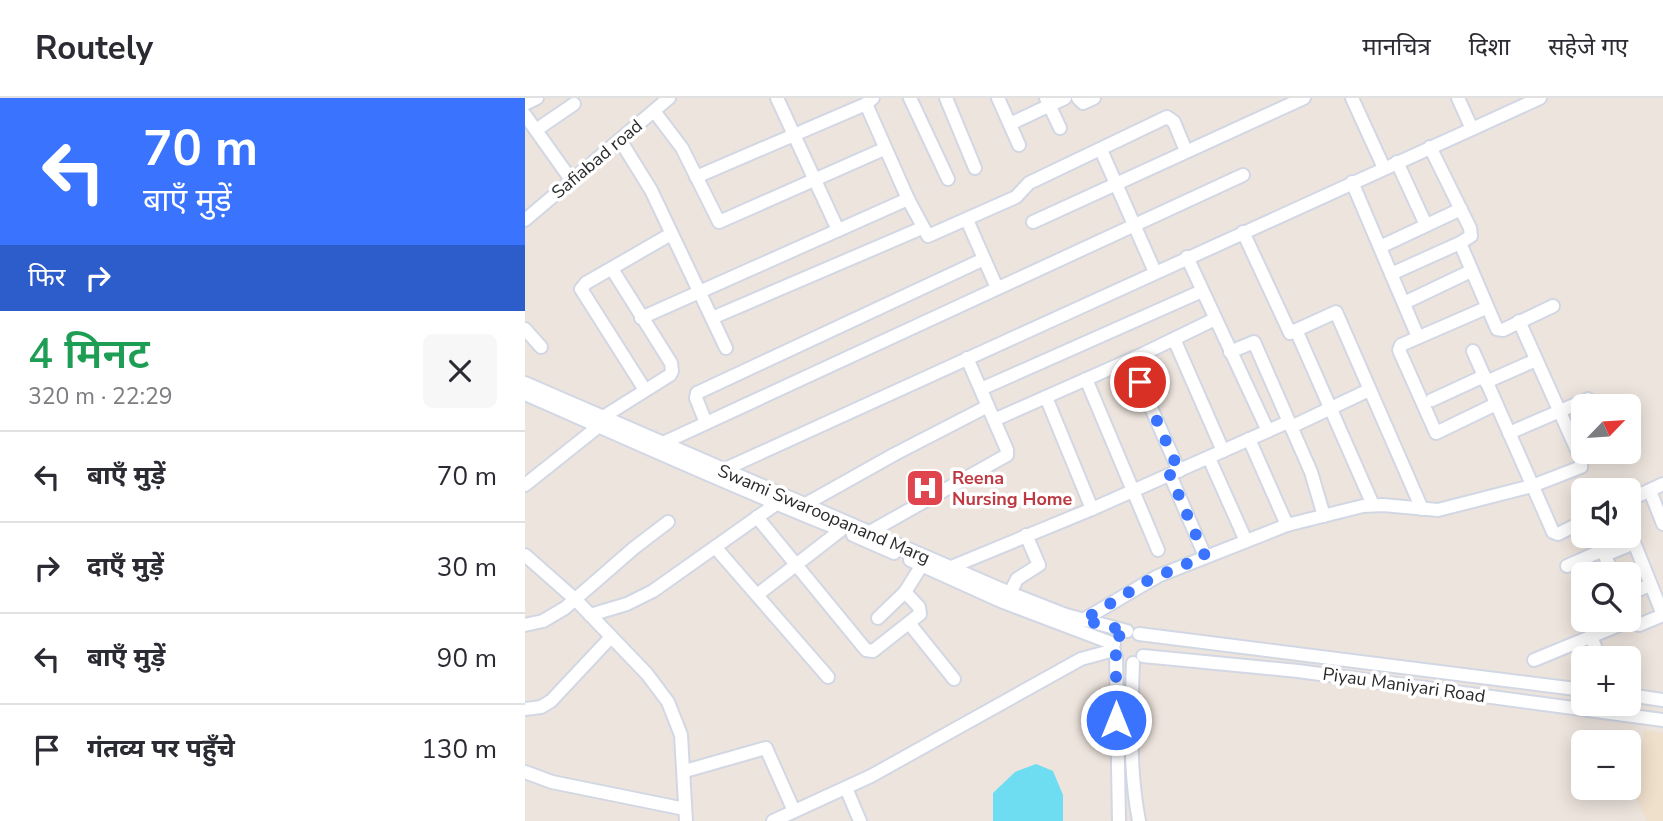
<!DOCTYPE html>
<html lang="hi">
<head>
<meta charset="utf-8">
<style>
	body { margin:0; font-family:"Nunito Sans","Noto Sans Devanagari",sans-serif; background:#f7f7f7; color:#2b2b33; height:100vh; display:flex; flex-direction:column; font-size:26px; white-space:nowrap }
	* { box-sizing:border-box; margin:0 }
	p { font-size:23px; color:#7c7c81 }
	.icon { flex:none; width:38px; height:38px; fill:none; stroke:currentColor; stroke-width:2; stroke-linecap:round; stroke-linejoin:round }
	.map { position:relative; flex:1; overflow:hidden }
	.drawer { display:flex; flex-direction:column; background:#fff; width:525px }
	.drawer>* { flex:none }
	.top-card { background:#3973fe; color:#fff; overflow:hidden }
	.needle { width:46px; rotate:65deg }
	.controls { position:absolute; left:1046px; top:296px; display:grid; gap:14px }
	.controls a { display:grid; place-items:center; width:70px; height:70px; border-radius:10px; background:#fff; box-shadow:0 4px 18px #0003; font-size:35px }
	.pin { position:absolute; display:grid; place-items:center; width:60px; height:60px; color:#fff; margin:-30px; border:4px solid #fff; border-radius:50%; box-shadow:0 2px 7px #0007 }
	.me { position:absolute; width:77px; margin:-38px; rotate:0deg; stroke-linejoin:round; filter:drop-shadow(0 0 5px #0008) }
	.turn { display:flex; align-items:center; gap:24px; height:147px; padding:0 28px; font-size:32px }
	.turn .icon { width:91px; height:91px; stroke-width:2.5 }
	.turn b { display:block; font-size:49px; line-height:60px }
	.then { display:flex; align-items:center; height:66px; padding:0 28px; background:#0003; gap:14px; font-size:26px }
	.round { display:grid; place-items:center; flex:none; width:74px; height:74px; border-radius:10px; background:#f7f7f7 }
	.head { display:flex; align-items:center; justify-content:space-between; height:119px; padding:0 28px }
	h1 { font-size:42px; font-weight:600; line-height:52px; color:#1e9e55 }
	ul { padding:0; list-style:none }
	li { display:flex; align-items:center; gap:21px; height:91px; padding:0 28px; border-top:2px solid #e1e1e2 }
	li div { flex:1 }
	li b { display:block; font-size:26px }
	li em { font-style:normal }
	header { display:flex; align-items:center; gap:42px; box-sizing:border-box; height:98px; padding:0 35px; background:#fff; border-bottom:2px solid #e1e1e2 }
	header strong { font-size:33px }
	nav { display:flex; gap:38px; margin-inline-start:auto; font-size:24px }
	main { display:flex; flex:1; min-height:0 }
	.map>svg:first-child { display:block }
</style>
</head>
<body>
<header>
<strong>Routely</strong>
<nav><a>मानचित्र</a><a>दिशा</a><a>सहेजे गए</a></nav>
</header>
<main>
<section class="drawer">
<div class="top-card">
<div class="turn"><svg class="icon" aria-label="left" viewBox="0 0 24 24"><path d="M17 20v-9H6M10 6l-5 5 5 5"/></svg><div><b>70 m</b>बाएँ मुड़ें</div></div>
<div class="then">फिर<svg class="icon" aria-label="right" viewBox="0 0 24 24"><path d="M7 20v-9h11M14 6l5 5-5 5"/></svg></div>
</div>
<div class="head"><div><h1>4 मिनट</h1><p>320 m · 22:29</p></div><a class="round"><svg class="icon" aria-label="close" viewBox="0 0 24 24"><path d="M6 6l12 12M18 6L6 18"/></svg></a></div>
<ul>
<li><svg class="icon" aria-label="left" viewBox="0 0 24 24"><path d="M17 20v-9H6M10 6l-5 5 5 5"/></svg><div><b>बाएँ मुड़ें</b></div><em>70 m</em></li>
<li><svg class="icon" aria-label="right" viewBox="0 0 24 24"><path d="M7 20v-9h11M14 6l5 5-5 5"/></svg><div><b>दाएँ मुड़ें</b></div><em>30 m</em></li>
<li><svg class="icon" aria-label="left" viewBox="0 0 24 24"><path d="M17 20v-9H6M10 6l-5 5 5 5"/></svg><div><b>बाएँ मुड़ें</b></div><em>90 m</em></li>
<li><svg class="icon" aria-label="arrive" viewBox="0 0 24 24"><path d="M6 21V4h12l-3 4 3 4H6"/></svg><div><b>गंतव्य पर पहुँचे</b></div><em>130 m</em></li>
</ul>
</section>
<div class="map">
<svg width="1138" height="723" viewBox="0 0 1138 723">
	<rect width="100%" height="100%" fill="#ede4dd"/>
	<polygon fill="#efe0cc" points="1119,632 1138,635 1138,723 1122,723 1111,700"/>
	<polygon fill="#6edcf1" points="511,666 528,673 538,697 538,723 468,723 468,695 490,674"/>
	<g fill="none" stroke-linecap="round" stroke-linejoin="round">
		<g stroke="#d2d7e4" stroke-width="16">
			<g id="minor">
				<polyline points="252,0 313,132"/>
				<polyline points="385,0 423,81"/>
				<polyline points="421,0 450,70"/>
				<polyline points="473,0 494,47"/>
				<polyline points="521,0 535,30"/>
				<polyline points="553,0 558,5 569,0"/>
				<polyline points="827,0 859,70"/>
				<polyline points="933,0 947,31"/>
				<polyline points="0,6 12,0"/>
				<polyline points="341,6 383,101 403,138 491,99 504,85 642,19 649,24 661,53"/>
				<polyline points="129,13 157,50 194,124 359,51"/>
				<polyline points="0,17 47,83"/>
				<polyline points="485,26 540,0"/>
				<polyline points="11,32 49,6"/>
				<polyline points="95,42 126,92 201,250"/>
				<polyline points="905,49 945,130 946,138 935,145 972,231 978,232 1028,208"/>
				<polyline points="576,52 630,174"/>
				<polyline points="872,64 901,127"/>
				<polyline points="171,79 341,6 348,0"/>
				<polyline points="827,84 893,239"/>
				<polyline points="0,122 144,0"/>
				<polyline points="442,122 472,190"/>
				<polyline points="508,124 779,0"/>
				<polyline points="718,134 765,235 811,214 897,411"/>
				<polyline points="855,149 936,111"/>
				<polyline points="662,159 743,333"/>
				<polyline points="866,176 935,145"/>
				<polyline points="879,205 946,173"/>
				<polyline points="961,210 876,247 874,252 911,335 971,306"/>
				<polyline points="116,220 383,101"/>
				<polyline points="187,220 397,130"/>
				<polyline points="0,231 16,249"/>
				<polyline points="771,232 848,407"/>
				<polyline points="649,241 698,353"/>
				<polyline points="948,253 1028,434 1033,436 1059,423"/>
				<polyline points="705,254 729,244 786,374 799,418"/>
				<polyline points="605,262 654,373"/>
				<polyline points="561,281 633,452"/>
				<polyline points="961,284 1011,262"/>
				<polyline points="0,285 485,495 541,517 602,533"/>
				<polyline points="456,291 677,193"/>
				<polyline points="120,292 56,191 61,185 146,136"/>
				<path d="M0,296C103,341 206,388 311,430"/>
				<polyline points="521,299 567,411"/>
				<polyline points="907,302 959,278"/>
				<polyline points="78,319 145,277 147,273 146,265 87,171"/>
				<polyline points="469,322 618,256 690,221"/>
				<polyline points="181,325 171,300 172,295 459,161"/>
				<polyline points="766,329 844,292"/>
				<polyline points="984,335 1063,301"/>
				<polyline points="724,341 762,427"/>
				<polyline points="138,345 718,77"/>
				<polyline points="684,360 721,443"/>
				<polyline points="187,377 1015,0"/>
				<polyline points="645,377 680,458"/>
				<polyline points="0,387 74,328"/>
				<polyline points="1125,393 1138,426"/>
				<polyline points="1104,402 1138,386"/>
				<polyline points="279,407 370,356 463,308"/>
				<polyline points="232,419 341,552 348,553 395,516 394,509 380,494"/>
				<polyline points="1104,432 1138,517"/>
				<polyline points="343,435 482,357 482,352 442,260"/>
				<polyline points="328,437 369,455"/>
				<polyline points="1071,438 1088,476"/>
				<polyline points="190,449 303,579"/>
				<polyline points="0,457 51,502 122,576 143,604 156,637 161,723"/>
				<polyline points="1080,457 1109,445"/>
				<polyline points="385,462 478,504 589,546"/>
				<polyline points="1042,468 1078,452"/>
				<polyline points="424,470 567,411 763,324"/>
				<polyline points="485,495 492,481 514,467 501,437"/>
				<polyline points="1104,496 1125,487"/>
				<polyline points="232,497 316,432"/>
				<polyline points="65,517 102,506 128,493 251,406"/>
				<polyline points="353,520 380,494 397,467"/>
				<polyline points="558,522 633,478 762,427 838,408 858,407 913,412 1007,388 1056,369 1056,361 994,223"/>
				<polyline points="384,525 429,581"/>
				<polyline points="0,527 18,523 40,510 109,450 143,424"/>
				<polyline points="1114,527 1138,517"/>
				<polyline points="614,536 1059,592"/>
				<polyline points="1066,539 1075,560"/>
				<polyline points="591,558 594,723"/>
				<polyline points="618,558 773,573 1138,622"/>
				<polyline points="1009,562 1104,523 1107,520 1104,512"/>
				<path d="M608,565C606,618 604,671 614,723"/>
				<polyline points="1104,597 1138,602"/>
				<polyline points="0,611 16,609 26,603 86,539"/>
				<polyline points="160,673 241,650 269,713"/>
				<polyline points="0,674 27,684 160,711"/>
				<polyline points="321,690 335,723"/>
				<polyline points="248,723 346,678 556,561 589,552"/>
			</g>
		</g>
		<use href="#minor" stroke="#fff" stroke-width="12"/>
	</g>
	<g fill="none" stroke-linecap="round" stroke-linejoin="round">
		<polyline stroke="#3973fe" stroke-width="12" stroke-dasharray="0 21.6" points="591,622 591,558 589,546 591,540 602,533 558,522 624,482 680,458 645,377 654,373 615,284"/>
	</g>
	<defs>
		<g id="hospital-square" transform="scale(2.0125)"><rect x="-9" y="-9" width="18" height="18" rx="4" fill="#e0444e" stroke="#fff"/><path d="M-5-5h3v3.5h4V-5h3V5h-3V1.5h-4V5h-3Z" fill="#fff"/></g>
	</defs>
	<g fill-rule="evenodd">
		<use href="#hospital-square" x="400" y="390"/>
	</g>
	<g text-anchor="middle" dominant-baseline="central" stroke-width="7" stroke-linejoin="round" paint-order="stroke">
		<g font-size="18" fill="#2b2b2b" stroke="#fff">
			<text transform="translate(72 61) rotate(-40)">Safiabad road</text>
			<text transform="translate(299 416) rotate(23)">Swami Swaroopanand Marg</text>
			<text transform="translate(879 587) rotate(8)">Piyau Maniyari Road</text>
		</g>
		<g font-size="18" font-weight="bold" fill="#be3a42" stroke="#fff" text-anchor="start">
			<text x="427" y="380">Reena<tspan x="427" dy="21">Nursing Home</tspan></text>
		</g>
	</g>
</svg>
<div class="controls">
<a><svg class="needle" viewBox="-14 -14 28 28"><path d="M0-13l5 13h-10z" fill="#e53935"/><path d="M0 13l5-13h-10z" fill="#7c7c81"/></svg></a>
<a><svg class="icon" aria-label="sound" viewBox="0 0 24 24"><path d="M4 9h4l5-4v14l-5-4H4zM17 9q2 3 0 6"/></svg></a>
<a><svg class="icon" aria-label="search" viewBox="0 0 24 24"><circle cx="10" cy="10" r="6"/><path d="M15 15l6 6"/></svg></a>
<a>+</a>
<a>−</a>
</div>
<div class="pin" style="left:615px;top:284px;background:#d93025"><svg class="icon" aria-label="arrive" viewBox="0 0 24 24"><path d="M6 21V4h12l-3 4 3 4H6"/></svg></div>
<svg class="me" style="left:591px;top:622px" viewBox="-20 -20 40 40"><circle r="17" fill="#3973fe" stroke="#fff" stroke-width="3"/><path d="M0-11L8 9 0 5-8 9z" fill="#fff"/></svg>
</div>
</main>
</body>
</html>
